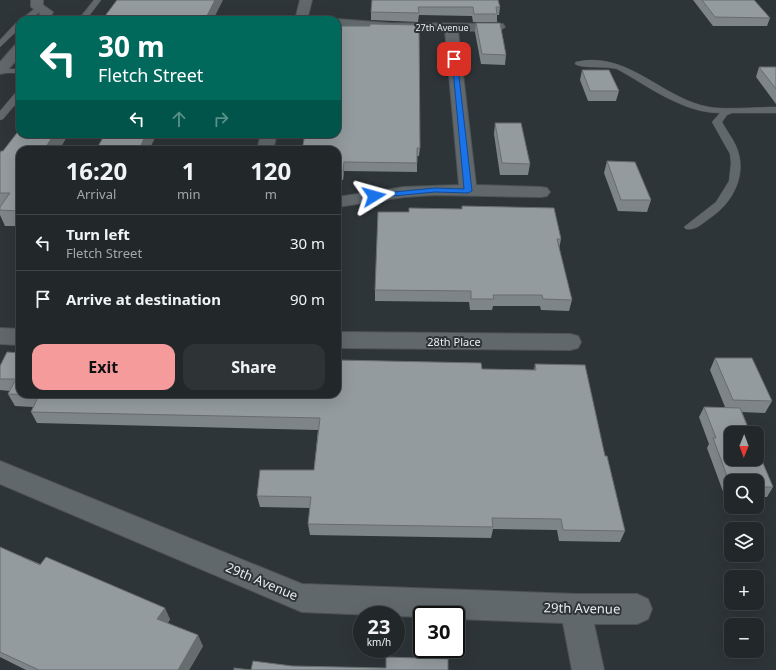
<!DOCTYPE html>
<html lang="en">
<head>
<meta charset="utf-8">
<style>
	body { margin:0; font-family:"Noto Sans",sans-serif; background:#2e3436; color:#f1f3f6; height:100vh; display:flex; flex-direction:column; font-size:15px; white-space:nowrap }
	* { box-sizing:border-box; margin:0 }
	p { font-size:13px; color:#a2a6a8 }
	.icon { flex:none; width:22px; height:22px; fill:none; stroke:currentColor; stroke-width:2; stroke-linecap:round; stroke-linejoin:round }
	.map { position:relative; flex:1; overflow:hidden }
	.side { position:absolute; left:16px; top:146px; width:325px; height:252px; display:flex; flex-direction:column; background:#22282a; border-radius:12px; box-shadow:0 4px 16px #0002,0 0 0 1px #3f4447 }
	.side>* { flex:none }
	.banner { position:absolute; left:16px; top:16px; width:325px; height:122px; border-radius:12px; box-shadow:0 4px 16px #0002,0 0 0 1px #3f4447; background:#00695c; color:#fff; overflow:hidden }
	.needle { width:26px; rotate:181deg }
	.fabs { position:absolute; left:724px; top:426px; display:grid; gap:8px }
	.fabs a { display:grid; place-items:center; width:40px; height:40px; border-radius:8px; background:#22282a; box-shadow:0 4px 16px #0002,0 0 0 1px #3f4447; font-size:20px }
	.speed { position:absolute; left:353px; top:606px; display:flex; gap:8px; font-size:20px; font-weight:700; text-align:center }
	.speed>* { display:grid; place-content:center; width:52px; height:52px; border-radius:50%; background:#22282a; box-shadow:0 4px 16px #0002,0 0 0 1px #3f4447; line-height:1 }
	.speed small { font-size:10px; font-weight:400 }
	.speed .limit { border:2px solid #111; border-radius:6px; background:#fff; color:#111 }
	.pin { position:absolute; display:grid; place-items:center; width:34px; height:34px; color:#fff; margin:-17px; border-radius:8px; box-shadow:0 2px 6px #0006 }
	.me { position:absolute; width:44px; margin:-22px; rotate:82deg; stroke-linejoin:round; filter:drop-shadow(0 0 3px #0008) }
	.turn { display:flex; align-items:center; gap:14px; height:84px; padding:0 16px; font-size:18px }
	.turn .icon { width:52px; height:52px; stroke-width:2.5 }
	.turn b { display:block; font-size:28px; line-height:34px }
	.lanes { display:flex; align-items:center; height:38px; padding:0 16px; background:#0003; justify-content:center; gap:20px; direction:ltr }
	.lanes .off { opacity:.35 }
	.eta { display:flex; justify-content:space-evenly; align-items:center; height:68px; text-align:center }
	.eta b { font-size:24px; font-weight:700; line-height:28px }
	.cta { display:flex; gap:8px; margin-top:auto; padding:8px 16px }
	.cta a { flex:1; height:46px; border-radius:12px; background:#f59b9b; color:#111; font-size:16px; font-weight:700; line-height:46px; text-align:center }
	.cta a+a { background:#2e3436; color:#f1f3f6 }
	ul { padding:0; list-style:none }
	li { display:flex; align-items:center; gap:12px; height:56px; padding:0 16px; border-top:1px solid #3f4447 }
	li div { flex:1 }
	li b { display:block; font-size:15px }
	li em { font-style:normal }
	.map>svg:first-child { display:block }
</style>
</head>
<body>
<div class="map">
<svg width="776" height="670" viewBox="0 0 776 670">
	<rect width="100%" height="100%" fill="#2e3538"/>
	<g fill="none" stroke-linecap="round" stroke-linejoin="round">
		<g stroke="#4d5255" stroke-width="1">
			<g id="service">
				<polygon points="94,0 101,0 86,20 78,20"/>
				<polygon points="37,7 44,9 29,20 20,20"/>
				<polygon points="17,22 20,22 20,28 0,47 0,40"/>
				<path d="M576,62C628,50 662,99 709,107C726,110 757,107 776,107V113H732L727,115L722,122C726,130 732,137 736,146C748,173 734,202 710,218C703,223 695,231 686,229L684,227L716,202L729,181L731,163L730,154L712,122L720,113C683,113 648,86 617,69C607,66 581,69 575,64Z"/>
				<rect x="0" y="69" width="20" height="4"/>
				<polygon points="20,90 20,99 3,119 0,120 0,111 17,91"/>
			</g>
		</g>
		<g stroke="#4d5255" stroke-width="2">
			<g id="minor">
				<polygon points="31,0 43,0 43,5 53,12 49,20 37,20 40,13 31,7"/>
				<polygon points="300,0 312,0 307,20 295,20"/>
				<polygon points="337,19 389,23 503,24 505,27 499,31 458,31 476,185 541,187 547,188 550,192 547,196 541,197 435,195 404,197 337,207 337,197 404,187 459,185 445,31 389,31 337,27 337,20 334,20"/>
				<polygon points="20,44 20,56 5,73 0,74 0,62 15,45"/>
				<polygon points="261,134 277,134 273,150 257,150"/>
				<polygon points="0,328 20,329 20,345 0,344"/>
				<polygon points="337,332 570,334 578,336 581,342 578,348 570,350 337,348"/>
				<polygon points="0,461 302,584 576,594 637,594 648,599 652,609 648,619 637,624 594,624 604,670 572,670 563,623 456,619 456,615 422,615 422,617 302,612 0,484"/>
			</g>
		</g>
		<use href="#service" fill="#61686c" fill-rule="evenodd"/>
		<use href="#minor" fill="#61686c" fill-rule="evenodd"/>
	</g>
	<g fill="#7e8589">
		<polygon points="372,0 500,7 499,15 497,15 497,22 473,22 472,16 419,15 418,22 371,20 371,12"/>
		<polygon points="693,0 754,0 770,18 767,26 713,26"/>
		<polygon points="476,23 506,55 505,65 481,64 475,32"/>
		<polygon points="759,67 776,67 776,104 756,77"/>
		<polygon points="582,70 619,91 616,101 588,101 580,80"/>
		<polygon points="495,123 530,164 528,175 500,175 494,134"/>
		<polygon points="20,134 157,134 102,138 66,138 59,150 20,150 20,226 5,226 0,215 0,153 3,151"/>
		<polygon points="420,148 419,156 417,156 417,172 344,171 343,180 337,180 337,150"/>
		<polygon points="607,161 651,200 647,212 618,211 604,173"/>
		<polygon points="462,206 561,239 559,249 572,300 569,311 541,310 540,306 493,306 492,310 470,310 469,302 375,301 375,290 462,209"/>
		<polygon points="20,353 20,394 482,369 534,370 535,364 605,456 625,531 620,542 559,541 557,530 493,529 491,538 310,535 308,524 310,508 260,507 257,496 314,470 318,430 37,423 31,412 33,407 15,406 8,394 10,391 0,390 0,366"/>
		<polygon points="715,358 772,401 765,413 742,412 773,487 767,497 757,497 757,481 731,481 731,497 725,497 707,448 709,444 699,417 704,407 725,407 710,370"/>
		<polygon points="0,547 170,619 168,623 203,646 189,670 26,670 0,657"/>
	</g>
	<g fill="#676c6f">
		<polygon points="215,0 223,0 213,20 205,20"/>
		<polygon points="54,134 65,134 66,138 59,150 44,150"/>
		<polygon points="146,134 157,134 149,150 139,150"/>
		<polygon points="344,162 344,171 343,180 343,171"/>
		<polygon points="165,608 170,619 163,630 157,619"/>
		<polygon points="198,635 203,646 189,670 178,670"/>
	</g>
	<g fill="#939b9f" stroke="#676c6f">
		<polygon points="117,0 215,0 205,20 102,20"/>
		<polygon points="372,0 498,0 500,7 496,7 497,14 474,14 473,7 418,7 419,13 371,12"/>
		<polygon points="702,0 754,0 770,18 715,17"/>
		<polygon points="476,23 500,23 506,55 482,54"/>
		<polygon points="370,24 419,25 420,148 417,148 417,163 344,162 343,171 337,171 337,150 302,150 305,134 337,134 337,26 370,26"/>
		<polygon points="759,67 776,67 776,89"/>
		<polygon points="582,70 609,70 619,91 590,91"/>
		<polygon points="495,123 521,123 530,164 502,163"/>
		<polygon points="20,129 20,134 54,134 44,150 20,150 20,211 0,210 0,207 10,193 0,193 0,153 1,151 3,151"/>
		<polygon points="105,134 146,134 139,150 96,150"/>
		<polygon points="607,161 635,162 651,200 621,200"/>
		<polygon points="462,206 554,208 561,239 557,239 572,300 543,299 542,295 493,295 494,299 471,299 471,291 375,290 378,212 409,212 409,208 462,209"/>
		<polygon points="7,352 20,353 20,394 337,394 337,360 481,363 482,369 536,370 535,364 585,365 605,456 607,456 625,531 563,530 561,519 492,518 493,527 308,524 311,497 257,496 260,470 314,470 320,418 31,412 39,395 8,394 16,379 0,379 0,366"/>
		<polygon points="715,358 752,358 772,401 733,400"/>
		<polygon points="704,407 740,408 750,433 731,433 731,459 757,459 757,449 773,487 757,487 757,481 731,481 731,487 713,438 716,438"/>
		<polygon points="0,547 40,565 46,557 165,608 157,619 198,635 178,670 39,670 0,652"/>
		<polygon points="386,657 448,659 448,670 234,670 234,668 251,670 253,661 292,666 386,668"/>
	</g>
	<polygon fill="#1a73e8" stroke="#114b97" points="452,58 457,59 472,191 468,193 435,192 372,198 372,195 374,194 435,188 464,189"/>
	<g text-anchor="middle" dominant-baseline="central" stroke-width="4" stroke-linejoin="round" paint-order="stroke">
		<g font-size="9" fill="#e8ecee" stroke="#2e3538">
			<text x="442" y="27">27th Avenue</text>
		</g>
		<g font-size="11" fill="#e8ecee" stroke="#2e3538">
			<text x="454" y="341">28th Place</text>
		</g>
		<g font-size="13" fill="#e8ecee" stroke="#2e3538">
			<text transform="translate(262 581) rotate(23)">29th Avenue</text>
			<text transform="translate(582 608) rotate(1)">29th Avenue</text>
		</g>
	</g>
</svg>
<div class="fabs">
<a><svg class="needle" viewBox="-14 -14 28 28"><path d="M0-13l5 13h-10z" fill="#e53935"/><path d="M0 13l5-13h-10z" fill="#a2a6a8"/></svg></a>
<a><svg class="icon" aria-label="search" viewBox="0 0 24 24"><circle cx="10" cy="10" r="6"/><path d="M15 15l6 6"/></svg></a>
<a><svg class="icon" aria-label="layers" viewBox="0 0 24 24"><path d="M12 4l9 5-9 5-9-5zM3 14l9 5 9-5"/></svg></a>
<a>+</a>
<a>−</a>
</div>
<div class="speed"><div>23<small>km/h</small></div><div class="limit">30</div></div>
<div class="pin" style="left:454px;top:59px;background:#d93025"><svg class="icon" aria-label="arrive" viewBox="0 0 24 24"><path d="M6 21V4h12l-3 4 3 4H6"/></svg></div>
<svg class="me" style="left:374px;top:196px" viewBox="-20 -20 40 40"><path d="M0-17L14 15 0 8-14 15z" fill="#1a73e8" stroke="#fff" stroke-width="4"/></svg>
<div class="banner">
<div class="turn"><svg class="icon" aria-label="left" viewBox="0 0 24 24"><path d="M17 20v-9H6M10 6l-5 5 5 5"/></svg><div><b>30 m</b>Fletch Street</div></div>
<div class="lanes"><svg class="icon" aria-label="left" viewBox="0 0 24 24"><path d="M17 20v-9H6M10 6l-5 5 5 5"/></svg><svg class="icon off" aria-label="ahead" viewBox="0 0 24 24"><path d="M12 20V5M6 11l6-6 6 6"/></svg><svg class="icon off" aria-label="right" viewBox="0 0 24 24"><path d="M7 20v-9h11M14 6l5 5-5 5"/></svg></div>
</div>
<section class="side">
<div class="eta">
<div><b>16:20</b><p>Arrival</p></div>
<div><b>1</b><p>min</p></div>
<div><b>120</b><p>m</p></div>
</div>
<ul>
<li><svg class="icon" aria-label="left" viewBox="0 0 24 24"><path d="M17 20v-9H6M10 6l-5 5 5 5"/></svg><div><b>Turn left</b><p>Fletch Street</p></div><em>30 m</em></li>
<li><svg class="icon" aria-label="arrive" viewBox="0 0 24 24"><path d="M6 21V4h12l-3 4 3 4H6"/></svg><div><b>Arrive at destination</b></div><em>90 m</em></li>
</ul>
<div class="cta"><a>Exit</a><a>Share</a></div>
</section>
</div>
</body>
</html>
